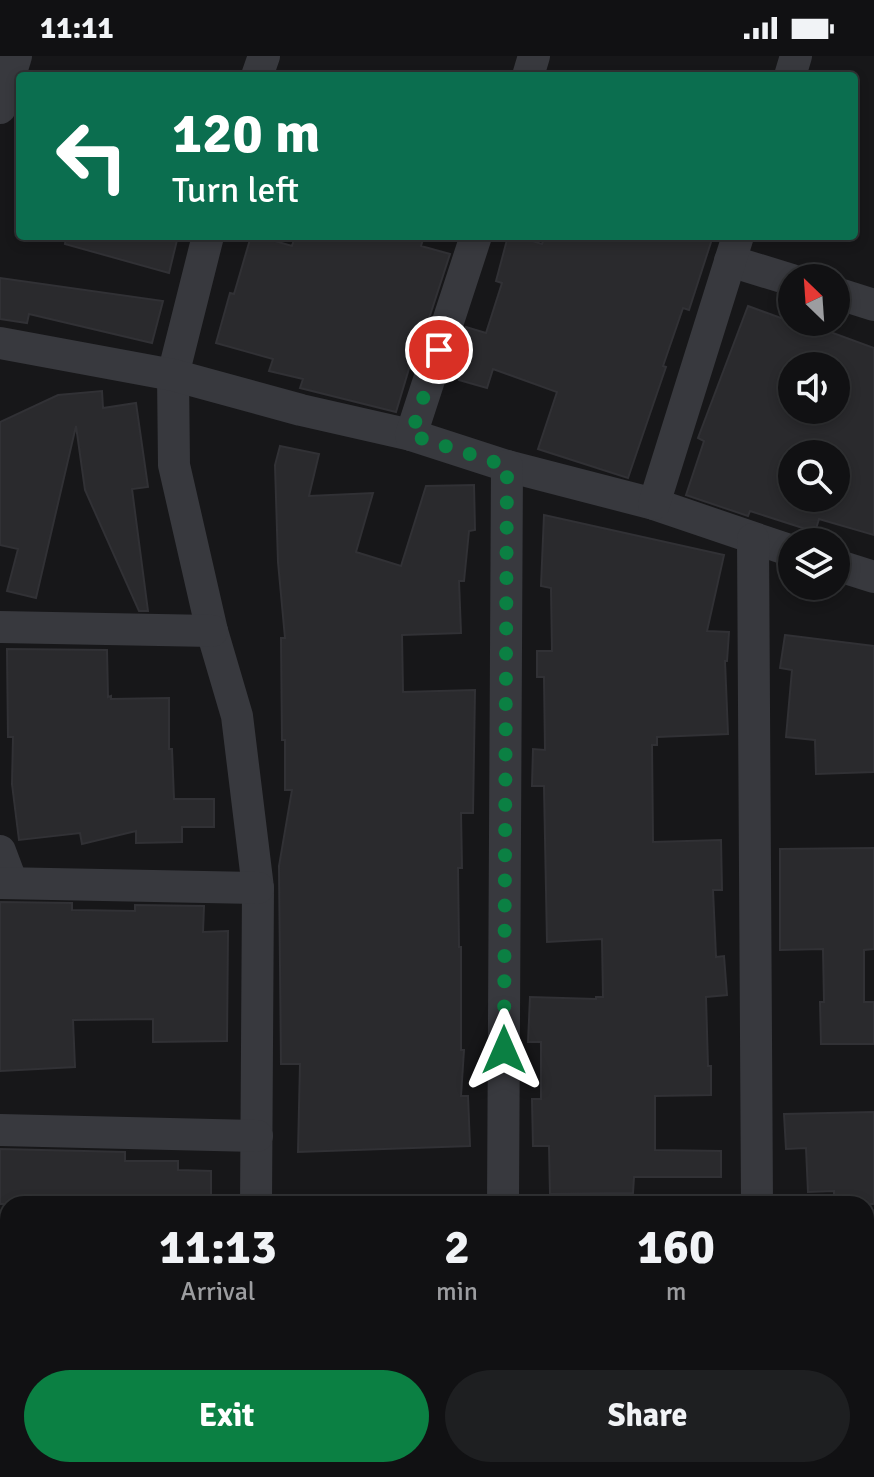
<!DOCTYPE html>
<html lang="en">
<head>
<meta charset="utf-8">
<style>
	body { margin:0; font-family:Signika,sans-serif; background:#1e1f21; color:#f1f3f6; height:100vh; display:flex; flex-direction:column; font-size:30px; white-space:nowrap }
	* { box-sizing:border-box; margin:0 }
	p { font-size:26px; color:#9c9da0 }
	.icon { flex:none; width:44px; height:44px; fill:none; stroke:currentColor; stroke-width:2; stroke-linecap:round; stroke-linejoin:round }
	.map { position:relative; flex:1; overflow:hidden }
	.sheet { position:absolute; left:0px; top:1140px; width:874px; height:282px; display:flex; flex-direction:column; background:#111113; border-radius:24px 24px 0 0; box-shadow:0 4px 12px #0003,0 0 0 2px #303133 }
	.sheet>* { flex:none }
	.banner { position:absolute; left:16px; top:16px; width:842px; height:168px; border-radius:8px; box-shadow:0 4px 12px #0003,0 0 0 2px #303133; background:#0b6e4f; color:#fff; overflow:hidden }
	.needle { width:52px; rotate:335deg }
	.controls { position:absolute; left:778px; top:208px; display:grid; gap:16px }
	.controls a { display:grid; place-items:center; width:72px; height:72px; border-radius:50%; background:#111113; box-shadow:0 4px 12px #0003,0 0 0 2px #303133; font-size:40px }
	.pin { position:absolute; display:grid; place-items:center; width:68px; height:68px; color:#fff; margin:-34px; border:4px solid #fff; border-radius:50%; box-shadow:0 2px 8px #0007 }
	.me { position:absolute; width:88px; margin:-44px; rotate:0deg; stroke-linejoin:round; filter:drop-shadow(0 0 6px #0008) }
	.turn { display:flex; align-items:center; gap:28px; height:168px; padding:0 24px; font-size:36px }
	.turn .icon { width:104px; height:104px; stroke-width:2.5 }
	.turn b { display:block; font-size:56px; line-height:68px }
	.eta { display:flex; justify-content:space-evenly; align-items:center; height:136px; text-align:center }
	.eta b { font-size:48px; font-weight:700; line-height:56px }
	.action { display:flex; gap:16px; margin-top:auto; padding:16px 24px }
	.action a { flex:1; height:92px; border-radius:48px; background:#0b8043; color:#fff; font-size:32px; font-weight:700; line-height:92px; text-align:center }
	.action a+a { background:#1e1f21; color:#f1f3f6 }
	.status { display:flex; justify-content:space-between; align-items:center; height:56px; padding:0 40px; background:#111113; direction:ltr }
	.status svg { height:22px; fill:currentColor }
	.map>svg:first-child { display:block }
</style>
</head>
<body>
<div class="status"><b>11:11</b><svg viewBox="0 0 49 12"><path d="M0 12V9h3v3zM5 12V6h3v6zM10 12V3h3v9zM15 12V0h3v12zM26 1h20v11H26zM47 4h2v5h-2z"/></svg></div>
<div class="map">
<svg width="874" height="1421" viewBox="0 0 874 1421">
	<rect width="100%" height="100%" fill="#171719"/>
	<g fill="#2a2a2d" stroke="#313135" stroke-width="2" fill-rule="evenodd">
		<polygon points="66,180 178,180 169,217 65,188"/>
		<polygon points="251,180 258,180 292,190 295,180 424,180 421,190 450,198 421,287 417,286 396,356 300,332 303,323 269,315 273,303 216,287 230,237 234,238"/>
		<polygon points="508,180 516,180 542,188 545,180 713,180 689,254 683,252 663,310 666,311 628,422 538,393 557,336 493,313 487,332 459,324 466,299 458,297 466,271 486,277 502,227 496,225"/>
		<polygon points="0,222 163,245 152,287 29,258 27,267 0,263"/>
		<path d="M748,250L792,266L814,270L874,292V479L819,463L815,476L750,455L748,460L686,439L704,385L698,382ZM792,310H836V354H792ZM792,398H836V442H792Z"/>
		<polygon points="102,335 103,352 136,347 148,431 132,433 148,555 139,555 85,434 76,370 36,542 7,535 18,493 0,489 0,366 58,339"/>
		<polygon points="280,390 319,398 309,440 373,437 356,496 401,510 426,430 474,429 475,474 469,475 464,525 459,525 461,577 402,579 403,636 475,634 473,757 461,757 462,812 458,812 459,891 461,891 461,994 464,994 461,1040 468,1040 470,1090 298,1096 300,1008 281,1008 279,810 292,734 285,734 285,684 282,684 281,582 285,582 278,506 275,409"/>
		<polygon points="544,459 724,499 707,575 729,576 727,605 725,605 728,678 657,681 657,689 652,689 653,786 721,784 722,834 713,834 716,901 724,900 727,939 706,941 708,1010 711,1010 711,1039 655,1040 655,1094 721,1095 721,1121 634,1121 633,1137 550,1138 549,1090 533,1090 532,1043 541,1043 541,986 528,986 530,941 596,943 596,941 603,941 602,883 547,886 544,730 532,730 533,693 545,694 544,621 537,621 537,595 552,595 551,532 541,530"/>
		<polygon points="785,579 874,590 874,716 816,718 815,684 786,681 792,614 780,612"/>
		<polygon points="7,593 107,594 108,641 111,640 111,643 169,642 169,693 172,693 174,743 214,743 214,771 182,771 182,786 136,787 136,775 82,788 80,777 19,784 12,728 13,681 8,681"/>
		<polygon points="874,792 874,893 864,894 864,946 874,946 874,988 821,988 820,946 824,946 823,893 780,894 780,793"/>
		<polygon points="0,846 72,847 72,854 135,855 135,849 204,850 203,876 228,875 227,985 153,986 153,963 73,964 75,1011 0,1015"/>
		<polygon points="874,1056 874,1148 834,1148 834,1135 808,1136 806,1092 786,1093 784,1058"/>
		<polygon points="0,1093 125,1096 125,1105 178,1105 178,1114 211,1115 211,1148 0,1148"/>
	</g>
	<g fill="none" stroke-linecap="round" stroke-linejoin="round">
		<g stroke="#38393e" stroke-width="32">
			<polyline points="257,20 264,0"/>
			<polyline points="528,20 534,0"/>
			<polyline points="790,20 796,0"/>
			<polyline points="0,52 16,0"/>
			<polyline points="208,180 173,319 174,409 212,575 237,660 258,832 256,1148"/>
			<polyline points="730,205 792,224"/>
			<polyline points="836,237 874,249"/>
			<polyline points="0,287 173,319 301,354 411,379 507,410 654,448 792,495"/>
			<polyline points="411,379 476,180"/>
			<polyline points="654,448 738,180"/>
			<polyline points="753,483 757,1148"/>
			<polyline points="836,509 874,521"/>
			<polyline points="0,571 212,575"/>
			<polyline points="0,795 12,827"/>
			<polyline points="0,827 258,832"/>
			<polyline points="0,1074 257,1080"/>
			<polyline points="503,1148 507,410"/>
			<polyline points="0,1323 8,1323"/>
			<polyline points="759,1414 759,1421"/>
			<polyline points="250,1421 250,1414"/>
			<polyline points="502,1421 502,1414"/>
		</g>
	</g>
	<g fill="none" stroke-linecap="round" stroke-linejoin="round">
		<polyline stroke="#0b8043" stroke-width="14" stroke-dasharray="0 25.2" points="439,294 411,379 507,410 504,994"/>
	</g>
</svg>
<div class="controls">
<a><svg class="needle" viewBox="-14 -14 28 28"><path d="M0-13l5 13h-10z" fill="#e53935"/><path d="M0 13l5-13h-10z" fill="#9c9da0"/></svg></a>
<a><svg class="icon" aria-label="sound" viewBox="0 0 24 24"><path d="M4 9h4l5-4v14l-5-4H4zM17 9q2 3 0 6"/></svg></a>
<a><svg class="icon" aria-label="search" viewBox="0 0 24 24"><circle cx="10" cy="10" r="6"/><path d="M15 15l6 6"/></svg></a>
<a><svg class="icon" aria-label="layers" viewBox="0 0 24 24"><path d="M12 4l9 5-9 5-9-5zM3 14l9 5 9-5"/></svg></a>
</div>
<div class="pin" style="left:439px;top:294px;background:#d93025"><svg class="icon" aria-label="arrive" viewBox="0 0 24 24"><path d="M6 21V4h12l-3 4 3 4H6"/></svg></div>
<svg class="me" style="left:504px;top:994px" viewBox="-20 -20 40 40"><path d="M0-17L14 15 0 8-14 15z" fill="#0b8043" stroke="#fff" stroke-width="4"/></svg>
<div class="banner">
<div class="turn"><svg class="icon" aria-label="left" viewBox="0 0 24 24"><path d="M17 20v-9H6M10 6l-5 5 5 5"/></svg><div><b>120 m</b>Turn left</div></div>
</div>
<section class="sheet">
<div class="eta">
<div><b>11:13</b><p>Arrival</p></div>
<div><b>2</b><p>min</p></div>
<div><b>160</b><p>m</p></div>
</div>
<div class="action"><a>Exit</a><a>Share</a></div>
</section>
</div>
</body>
</html>
